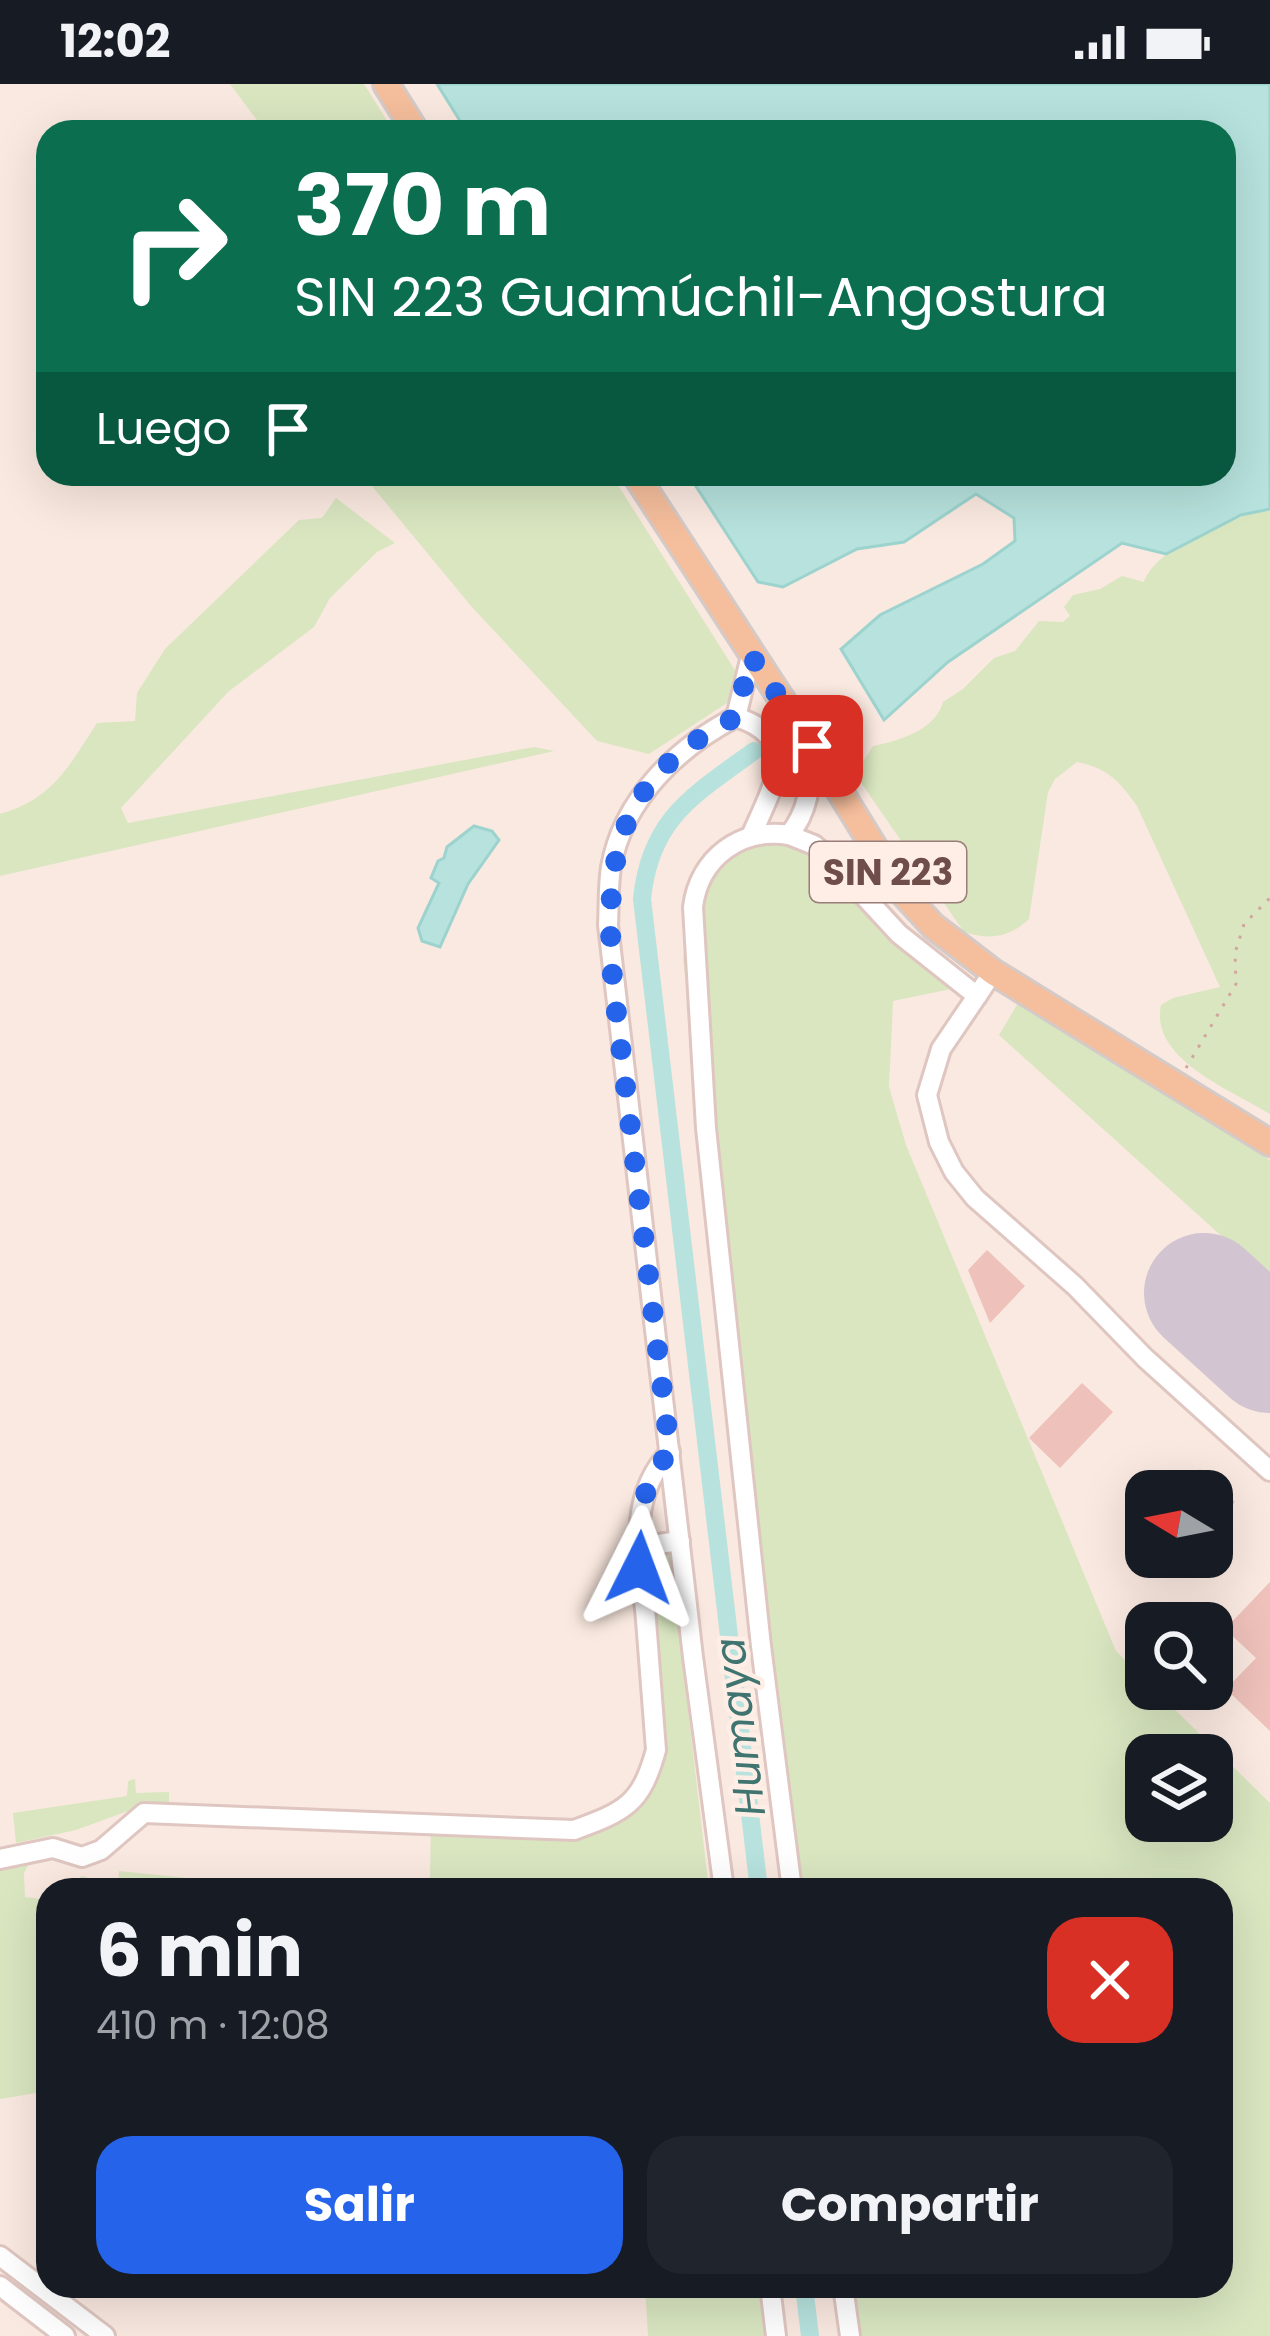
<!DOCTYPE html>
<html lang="es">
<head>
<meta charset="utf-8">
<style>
	body { margin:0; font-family:Poppins,sans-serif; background:#20242c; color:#f1f3f6; height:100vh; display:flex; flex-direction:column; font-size:45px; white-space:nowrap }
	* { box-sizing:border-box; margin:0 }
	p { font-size:39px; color:#9ea1a6 }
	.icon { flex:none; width:66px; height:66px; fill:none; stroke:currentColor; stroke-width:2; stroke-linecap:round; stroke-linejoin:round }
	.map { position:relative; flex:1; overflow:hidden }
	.side { position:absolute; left:36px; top:1794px; width:1197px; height:420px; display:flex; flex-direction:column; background:#171b24; border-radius:36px; box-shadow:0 12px 48px #0002 }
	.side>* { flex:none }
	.guide { position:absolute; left:36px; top:36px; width:1200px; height:366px; border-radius:36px; box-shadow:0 12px 48px #0002; background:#0b6e4f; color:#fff; overflow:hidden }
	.needle { width:78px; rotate:280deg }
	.buttons { position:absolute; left:1125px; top:1386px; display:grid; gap:24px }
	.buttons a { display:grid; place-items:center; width:108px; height:108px; border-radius:24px; background:#171b24; box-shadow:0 12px 48px #0002; font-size:60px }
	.pin { position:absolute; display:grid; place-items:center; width:102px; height:102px; color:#fff; margin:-51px; border-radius:24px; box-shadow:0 6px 18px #0006 }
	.me { position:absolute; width:132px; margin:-66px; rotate:3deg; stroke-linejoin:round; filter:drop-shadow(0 0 9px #0008) }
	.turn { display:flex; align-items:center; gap:42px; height:252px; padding:0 60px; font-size:54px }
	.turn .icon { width:156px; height:156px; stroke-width:2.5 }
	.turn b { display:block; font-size:84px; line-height:102px }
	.then { display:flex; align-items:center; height:114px; padding:0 60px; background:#0003; gap:24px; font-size:45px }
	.round { display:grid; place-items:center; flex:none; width:126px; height:126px; border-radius:36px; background:#20242c }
	.head { display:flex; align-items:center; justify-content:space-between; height:204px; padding:0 60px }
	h1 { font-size:72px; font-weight:700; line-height:90px }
	.action { display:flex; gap:24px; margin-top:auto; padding:24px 60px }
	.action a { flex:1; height:138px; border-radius:36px; background:#2563eb; color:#fff; font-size:48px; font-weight:700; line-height:138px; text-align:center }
	.action a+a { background:#20242c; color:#f1f3f6 }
	.status { display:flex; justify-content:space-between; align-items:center; height:84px; padding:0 60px; background:#171b24; direction:ltr }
	.status svg { height:33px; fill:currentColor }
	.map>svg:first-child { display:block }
</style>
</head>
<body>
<div class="status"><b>12:02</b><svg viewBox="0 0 49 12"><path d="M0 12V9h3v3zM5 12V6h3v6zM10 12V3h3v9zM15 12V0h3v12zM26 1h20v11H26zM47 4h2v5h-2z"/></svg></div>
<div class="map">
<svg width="1270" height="2252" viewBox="0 0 1270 2252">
	<rect width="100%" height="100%" fill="#fae9e0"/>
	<g fill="#d9e6c0" fill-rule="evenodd">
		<polygon points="230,0 364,0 394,48 266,48"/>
		<polygon points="362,390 611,390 738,591 727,619 649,670 597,657 471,522"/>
		<path d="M336,414L395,459L377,468L330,514L314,543L228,608L121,724L128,739L534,663L554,667L0,792V730C53,715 69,682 97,639L135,637L137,609L165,565L299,436L322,434Z"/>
		<path d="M1270,425V1030C1233,1007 1149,975 1161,921L1173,914L1220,903L1137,722C1120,698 1108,684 1077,678L1055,695L1048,708L1029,835C1009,854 990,856 964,848L855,690L873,662C898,657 936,646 943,618L963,605L994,574L1015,567L1039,537L1063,538L1070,532L1064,523L1073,511L1100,505L1122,492L1144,498C1156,463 1235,432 1270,425Z"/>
		<path d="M751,744L814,756L961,903L893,917L889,1003L906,1061L1116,1567L1146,1597V1605H1154L1270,1719V2252H852L846,2202H1221V1806H795L683,875L693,805ZM1146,1671H1212V1737H1146Z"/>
		<polygon points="1018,919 1270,1076 1270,1242 1218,1194 1238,1167 999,951"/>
		<polygon points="670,1470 709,1806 394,1806 393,1796 430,1798 431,1734 567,1742 644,1707 645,1474"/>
		<polygon points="135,1695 136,1709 169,1708 169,1718 150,1719 76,1746 16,1759 13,1729 127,1712 128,1697"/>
		<polygon points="34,1770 24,1789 25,1813 48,1816 48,2007 0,2015 0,1778"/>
		<polygon points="119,1787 266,1802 347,1803 347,1806 64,1806 82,1792 118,1802"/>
		<polygon points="645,2202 761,2202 768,2252 648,2252"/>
	</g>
	<g fill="#b7e2dd" stroke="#9dd3ce" stroke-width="3">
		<polygon points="437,0 1270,0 1270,425 1241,431 1166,470 1122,459 948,578 884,636 841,565 880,531 983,480 1015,457 1014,434 976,410 904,458 857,465 783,503 758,498 688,390 1224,390 1224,48 467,48"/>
		<polygon points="474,742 492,747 499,756 468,800 440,863 422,857 418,844 439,799 431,794 438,777 444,774 447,763"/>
	</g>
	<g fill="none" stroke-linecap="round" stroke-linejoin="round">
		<g stroke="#b7e2dd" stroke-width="18">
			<path d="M754,667C694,711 650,734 642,815L759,1806"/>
			<polyline points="804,2202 810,2252"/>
		</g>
		<polyline stroke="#d2c5d1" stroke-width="120" points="1204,1209 1270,1269"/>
	</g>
	<g fill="#eec1ba">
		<polygon points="987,1166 1025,1202 990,1239 968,1186"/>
		<polygon points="1082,1299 1113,1328 1060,1384 1029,1354"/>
		<polygon points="1200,1385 1235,1418 1212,1442 1212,1407 1180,1407"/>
		<polygon points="1270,1498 1270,1647 1226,1605 1256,1574 1225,1545"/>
	</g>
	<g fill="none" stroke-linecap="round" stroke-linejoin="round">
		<g stroke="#dfc6c0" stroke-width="24">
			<g id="minor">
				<polyline points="736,633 751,572"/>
				<polyline points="789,751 814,761 826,771 899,850 977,912 993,888"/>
				<polyline points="977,912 941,965 927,1011 939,1058 954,1088 975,1114 1075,1202 1145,1274 1270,1387"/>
				<polyline points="637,1463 680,1457"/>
				<path d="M0,1775L53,1764L82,1773L101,1766L144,1729L574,1746C626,1727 641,1720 656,1666C653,1622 649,1579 646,1536C641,1478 625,1415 670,1368"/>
				<path d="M724,1806L693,1573L608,841C609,822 608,802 611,783C623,715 678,663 736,633C804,655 772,703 752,750"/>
				<path d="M792,1806L761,1562L706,1044L693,823C699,774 741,743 789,751C811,724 810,697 812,663"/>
				<polyline points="0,2172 105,2252"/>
				<polyline points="0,2202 65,2252"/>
				<polyline points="770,2202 776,2252"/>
				<polyline points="843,2202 850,2252"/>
			</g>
		</g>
		<g stroke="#d4cac8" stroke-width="30">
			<g id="major">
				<polyline points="386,0 416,48"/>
				<polyline points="635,390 812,662 901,807 933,842 993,888 1270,1059"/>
			</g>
		</g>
		<polyline stroke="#d2a59e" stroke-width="3" stroke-dasharray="3 9" stroke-linecap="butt" points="1186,984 1236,900 1235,869 1244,840 1270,814"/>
		<use href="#minor" stroke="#fff" stroke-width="18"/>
		<use href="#major" stroke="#f5be9c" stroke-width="24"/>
	</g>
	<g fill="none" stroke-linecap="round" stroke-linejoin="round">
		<path stroke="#2563eb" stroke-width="21" stroke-dasharray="0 37.8" d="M639,1484C635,1443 641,1399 670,1368L613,900C604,774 614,696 736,633L751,572L812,662"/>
	</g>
	<g text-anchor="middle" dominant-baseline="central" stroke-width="9" stroke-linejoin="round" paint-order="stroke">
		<rect fill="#feeee6" stroke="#9a7d78" stroke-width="3" x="810" y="758" width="156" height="60" rx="9"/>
		<g font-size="36" font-weight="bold" fill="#6f4d49">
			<text x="888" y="788">SIN 223</text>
		</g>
		<g font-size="42" font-style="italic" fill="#3f7470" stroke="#feeee6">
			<text transform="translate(740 1643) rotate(-97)">Humaya</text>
		</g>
	</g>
</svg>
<div class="buttons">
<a><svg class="needle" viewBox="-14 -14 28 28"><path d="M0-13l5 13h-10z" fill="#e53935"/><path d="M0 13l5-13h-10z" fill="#9ea1a6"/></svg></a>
<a><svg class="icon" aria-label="search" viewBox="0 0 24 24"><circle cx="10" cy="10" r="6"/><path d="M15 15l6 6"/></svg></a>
<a><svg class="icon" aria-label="layers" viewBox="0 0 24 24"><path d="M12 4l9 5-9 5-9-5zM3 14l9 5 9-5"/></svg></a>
</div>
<div class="pin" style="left:812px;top:662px;background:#d93025"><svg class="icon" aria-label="arrive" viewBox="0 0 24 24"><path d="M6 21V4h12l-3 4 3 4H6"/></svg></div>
<svg class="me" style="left:639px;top:1484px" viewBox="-20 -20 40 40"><path d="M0-17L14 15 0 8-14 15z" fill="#2563eb" stroke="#fff" stroke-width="4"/></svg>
<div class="guide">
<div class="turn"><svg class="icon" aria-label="right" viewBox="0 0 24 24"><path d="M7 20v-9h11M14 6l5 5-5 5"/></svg><div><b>370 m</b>SIN 223 Guamúchil-Angostura</div></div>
<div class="then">Luego<svg class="icon" aria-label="arrive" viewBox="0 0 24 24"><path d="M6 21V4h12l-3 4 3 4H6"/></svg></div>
</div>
<section class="side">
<div class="head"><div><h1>6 min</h1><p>410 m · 12:08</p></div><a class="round" style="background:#d93025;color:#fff"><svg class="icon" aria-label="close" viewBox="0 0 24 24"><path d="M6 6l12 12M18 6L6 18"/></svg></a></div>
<div class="action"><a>Salir</a><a>Compartir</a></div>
</section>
</div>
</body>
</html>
